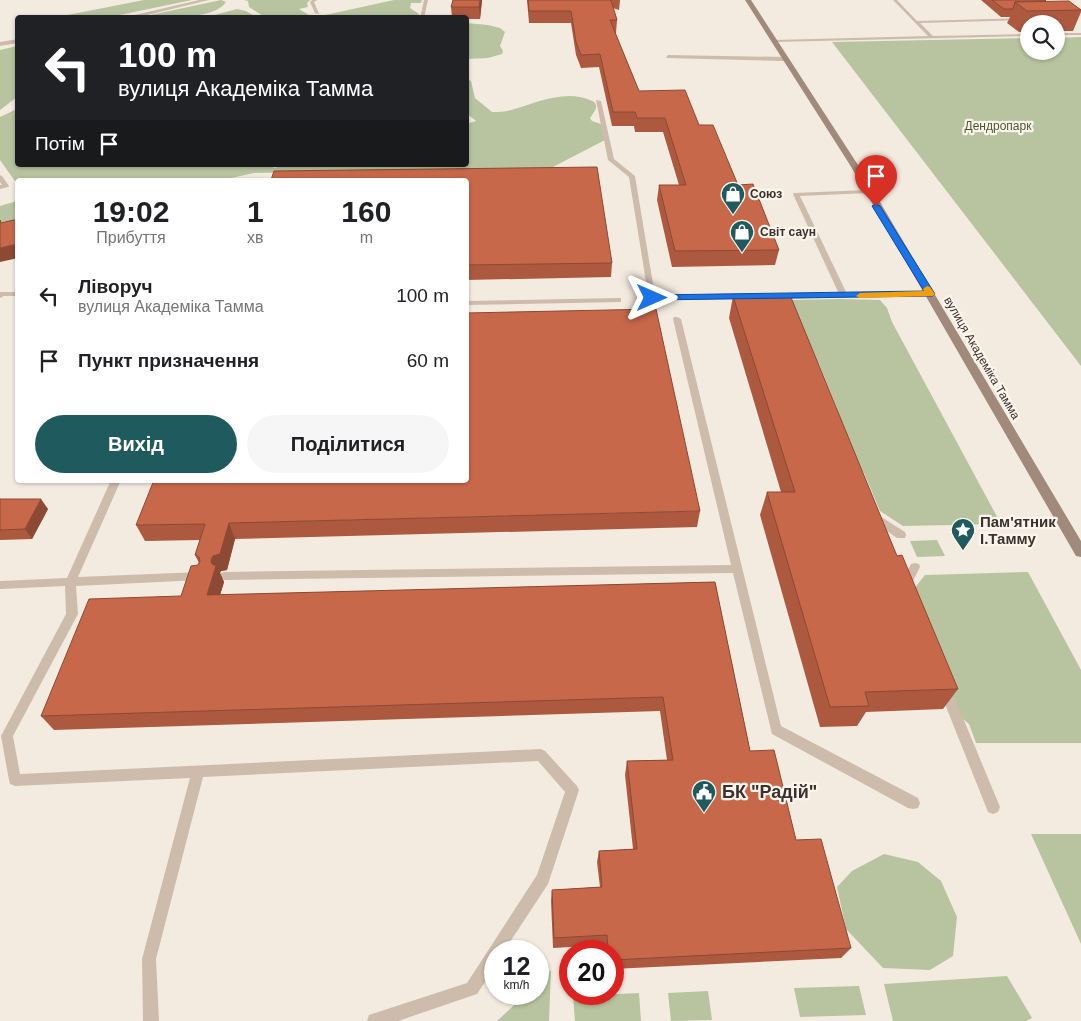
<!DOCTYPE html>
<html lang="uk">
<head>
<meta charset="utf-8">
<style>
	body { margin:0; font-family:Arial,sans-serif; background:#f6f6f6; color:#202124; height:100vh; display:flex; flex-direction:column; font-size:19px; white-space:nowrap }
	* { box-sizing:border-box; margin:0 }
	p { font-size:16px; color:#757577 }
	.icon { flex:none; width:28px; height:28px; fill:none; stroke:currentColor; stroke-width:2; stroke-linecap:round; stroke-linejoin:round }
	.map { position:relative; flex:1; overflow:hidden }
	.drawer { position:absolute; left:15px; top:178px; width:454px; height:305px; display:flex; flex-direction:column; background:#fff; border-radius:5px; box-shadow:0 1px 4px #0004 }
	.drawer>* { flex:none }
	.banner { position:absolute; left:15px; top:15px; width:454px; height:152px; border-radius:5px; box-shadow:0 1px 4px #0004; background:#202124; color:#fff; overflow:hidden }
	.buttons { position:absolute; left:1020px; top:15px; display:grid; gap:10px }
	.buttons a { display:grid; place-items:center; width:45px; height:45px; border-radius:50%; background:#fff; box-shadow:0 1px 4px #0004; font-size:25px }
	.speed { position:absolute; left:484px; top:940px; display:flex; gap:10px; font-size:25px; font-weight:700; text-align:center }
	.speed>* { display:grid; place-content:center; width:65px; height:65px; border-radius:50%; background:#fff; box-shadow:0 1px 4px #0004; line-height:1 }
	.speed small { font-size:12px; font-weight:400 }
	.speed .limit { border:8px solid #d22; background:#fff; color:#111 }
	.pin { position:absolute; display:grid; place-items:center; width:42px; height:42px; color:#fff; margin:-51px -21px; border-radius:50% 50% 50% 0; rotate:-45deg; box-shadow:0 0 5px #0007 }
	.pin .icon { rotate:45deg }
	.me { position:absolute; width:55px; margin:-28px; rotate:90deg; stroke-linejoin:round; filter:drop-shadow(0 0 4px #0008) }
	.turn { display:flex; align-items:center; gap:18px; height:105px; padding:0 20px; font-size:22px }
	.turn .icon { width:65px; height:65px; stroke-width:2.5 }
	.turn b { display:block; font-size:35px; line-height:42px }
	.then { display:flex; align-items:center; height:48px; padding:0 20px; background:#0003; gap:10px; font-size:19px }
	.eta { display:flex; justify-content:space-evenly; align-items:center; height:85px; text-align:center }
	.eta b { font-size:30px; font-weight:700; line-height:35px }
	.action { display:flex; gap:10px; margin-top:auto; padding:10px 20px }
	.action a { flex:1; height:58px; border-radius:30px; background:#1f5a5e; color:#fff; font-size:20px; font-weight:700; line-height:58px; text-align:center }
	.action a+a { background:#f6f6f6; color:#202124 }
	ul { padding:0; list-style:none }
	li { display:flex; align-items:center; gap:15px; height:65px; padding:0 20px }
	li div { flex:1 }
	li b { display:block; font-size:19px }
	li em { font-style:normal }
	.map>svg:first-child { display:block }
</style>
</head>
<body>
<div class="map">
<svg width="1081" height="1021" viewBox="0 0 1081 1021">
	<rect width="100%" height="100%" fill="#f4ebe0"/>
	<g fill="#b8c49f">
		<polygon points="144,0 192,0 110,17 57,17"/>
		<path d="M221,0L226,2C215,20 160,18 141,17Z"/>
		<polygon points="244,0 310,0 307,3 308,7 299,9 312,17 265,17 249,7 248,1"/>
		<polygon points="394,0 422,0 421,3 411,3 410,8 419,14 416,18 316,17"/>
		<polygon points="237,9 246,11 256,17 207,17"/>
		<polygon points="466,23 488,25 500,28 505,32 500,46 503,51 502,54 488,58 466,59"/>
		<polygon points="1081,37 1081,366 832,42 1029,38 1029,51 1056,51 1056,38"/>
		<polygon points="17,46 17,97 0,110 0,50"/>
		<path d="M466,78L471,81L475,98L492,112C499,112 505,112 511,110C536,103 565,89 590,100C601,104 595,111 590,118L592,121L601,124L605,140L551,168L254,173L222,180H18L17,184L0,160V117L17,109L18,165H270L274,168L287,165H466V124L476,121L466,113Z"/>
		<polygon points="17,201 17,228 0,232 0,206"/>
		<polygon points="839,299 880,300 887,308 892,322 1001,524 903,526 880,511 864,473 854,458 836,410 837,408 819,364 813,358 792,300"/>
		<polygon points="937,540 945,556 917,557 910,541"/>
		<polygon points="1028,572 1081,670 1081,743 976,743 969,724 957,714 913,590 925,575"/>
		<polygon points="1031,834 1081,834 1081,944"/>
		<polygon points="884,854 918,862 941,881 957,917 953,956 930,970 883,968 846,929 837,887 852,871"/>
		<polygon points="551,970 549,1021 497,1021 526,994 538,994 538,982"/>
		<polygon points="1007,976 1032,1018 1026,1021 893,1021 884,984"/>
		<polygon points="859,986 866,1015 800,1017 794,988"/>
		<polygon points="708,991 712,1020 671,1021 668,993"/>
		<polygon points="639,993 641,1021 575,1021 573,996"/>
	</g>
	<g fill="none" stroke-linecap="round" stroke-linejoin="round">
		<g fill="#cdbbab" fill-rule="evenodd">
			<polygon points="312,0 317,0 314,2 319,14 315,13 310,2"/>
			<polygon points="424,0 428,0 424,18 420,18"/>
			<polygon points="893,0 897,0 917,21 1023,18 1025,19 1023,20 920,23 933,36 1029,34 1029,36 774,42 772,41 774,40 928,36"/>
			<rect x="1056" y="33" width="25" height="2"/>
			<polygon points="668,55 784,57 787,59 784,61 666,58"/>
			<polygon points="596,100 601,101 614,159 635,176 655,296 746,295 749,295 749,299 649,300 629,177 608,160"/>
			<polygon points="0,175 2,176 9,186 8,187 0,189 0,185 2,185 0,182"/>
			<polygon points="867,190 870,192 869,193 800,196 847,294 930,292 934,294 933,296 775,299 775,295 778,295 839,294 793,194 794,193"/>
			<polygon points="0,292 18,292 18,296 4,296 0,298"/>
			<polygon points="618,298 621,298 621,302 466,305 466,301"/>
			<polygon points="674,317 677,317 681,319 781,726 918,798 920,803 918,808 913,809 908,808 772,734 733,573 225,580 221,579 220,576 221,573 225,572 731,565 673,319"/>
			<polygon points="111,480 121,480 78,577 200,572 204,573 205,576 204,579 200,580 76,586 78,614 13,736 20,774 541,749 545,751 577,786 579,790 548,884 504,951 495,951 495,967 477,994 398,1021 367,1021 369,1015 375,1013 467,983 537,875 565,792 538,761 203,777 156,959 159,1021 143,1021 142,959 190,778 15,786 10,784 9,780 1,736 66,614 65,586 0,589 0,581 67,578"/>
			<polygon points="872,511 905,532 906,535 905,538 897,538 868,518 867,515 868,512"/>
			<polygon points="915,563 919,564 920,567 908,591 904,592 900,591 899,588 900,585 911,564"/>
			<polygon points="945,684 949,685 951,689 1000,807 998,812 993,814 988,812 939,689 941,685"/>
		</g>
		<g fill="#cdbbab" fill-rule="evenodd">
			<polygon points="199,0 209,0 135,18 122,18"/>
			<polygon points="18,39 18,43 0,46 0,42"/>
		</g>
		<polygon fill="#a18a7c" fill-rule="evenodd" points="745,0 751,0 858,165 1081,541 1081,557 1076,556 850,165"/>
	</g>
	<g fill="#ac5940">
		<polygon points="482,0 480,19 466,19 466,18 452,18 451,7"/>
		<polygon points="527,0 620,0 619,10 613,8 617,20 616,33 615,33 639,91 699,125 738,185 779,250 775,265 672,267 657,200 659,185 679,185 663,132 635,132 634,126 612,126 599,67 581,68 576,55 571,23 529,23"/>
		<polygon points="981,0 1045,0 1046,1 1081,9 1081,12 1073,31 1056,31 1056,24 1029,24 1029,32 1019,32 1007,23 1010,17 1001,17"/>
		<polygon points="466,180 612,263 611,277 466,280"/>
		<polygon points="733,296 897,556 958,689 943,709 866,712 857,726 820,727 760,515 767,492 781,492 729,318"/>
		<polygon points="0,499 48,509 32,539 0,540"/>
		<polygon points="700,511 697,527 235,539 227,570 221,571 220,573 224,582 220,595 715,582 750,751 851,948 841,958 612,969 612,951 605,951 605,945 553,948 551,901 552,890 600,887 597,862 599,851 633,849 625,775 627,761 667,760 660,711 54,730 41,716 181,596 199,563 195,555 200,540 145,541 136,525"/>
	</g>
	<g fill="#8c4934">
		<polygon points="480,0 482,0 480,19 479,7"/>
		<polygon points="18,244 18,258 0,262 0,248"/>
		<polygon points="41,499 48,509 32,539 25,529"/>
		<polygon points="229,523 235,539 227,570 221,571 220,573 224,582 215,611 207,595 212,564 211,560"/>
	</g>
	<g fill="#c8684a" stroke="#8c4934">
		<polygon points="453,0 480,0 479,7 451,7"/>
		<polygon points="528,0 611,0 617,20 610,20 639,91 685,90 699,125 713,125 738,185 753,184 779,250 675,251 659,185 686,185 665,118 637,118 635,112 613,112 600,54 581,55 576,42 571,11 529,11"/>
		<polygon points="992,0 1045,0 1046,1 1015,2 1013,9 1004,9"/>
		<polygon points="1069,1 1081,10 1027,11 1015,2"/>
		<polygon points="597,167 612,263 466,265 466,180 271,180 274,171"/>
		<polygon points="18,219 18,244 0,248 0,220 1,223"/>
		<polygon points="790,295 897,556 902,555 958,689 865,692 869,706 830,707 767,492 795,492 733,296"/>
		<polygon points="656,309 700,511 229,523 220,554 213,556 211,560 212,564 216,566 207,595 715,582 750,751 774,750 796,840 821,839 851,948 612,960 612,951 608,951 607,935 554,938 552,890 602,887 599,851 637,849 627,761 673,760 663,697 41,716 89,599 181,596 191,566 198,565 200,561 199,557 195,555 205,524 136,525 154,480 466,480 466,313"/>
		<polygon points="0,499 41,499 25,529 0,530"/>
	</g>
	<polygon fill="#1a73e8" stroke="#114b97" points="876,204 880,206 935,294 933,296 652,300 647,298 652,295 924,291 872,206"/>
	<polygon fill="#f59e0b" points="927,286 930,287 935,294 933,296 860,298 856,296 860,293 924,291 923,289"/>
	<defs>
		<g id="shop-pin" transform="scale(1.25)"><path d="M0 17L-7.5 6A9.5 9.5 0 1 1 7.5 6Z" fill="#1f5a5e" stroke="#fbf5ed"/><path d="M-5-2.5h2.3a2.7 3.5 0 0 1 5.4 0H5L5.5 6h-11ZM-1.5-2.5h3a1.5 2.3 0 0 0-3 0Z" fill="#fff"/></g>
		<g id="sight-pin" transform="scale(1.25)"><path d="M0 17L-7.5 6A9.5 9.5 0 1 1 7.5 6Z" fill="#1f5a5e" stroke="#fbf5ed"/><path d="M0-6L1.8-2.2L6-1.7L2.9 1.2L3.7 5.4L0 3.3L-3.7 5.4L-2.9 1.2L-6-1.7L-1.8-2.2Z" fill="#fff"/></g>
		<g id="civic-pin" transform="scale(1.25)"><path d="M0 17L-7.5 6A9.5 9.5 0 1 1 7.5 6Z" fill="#1f5a5e" stroke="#fbf5ed"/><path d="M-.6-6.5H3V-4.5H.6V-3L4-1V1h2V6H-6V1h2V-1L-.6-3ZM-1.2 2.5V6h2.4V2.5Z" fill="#fff"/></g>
	</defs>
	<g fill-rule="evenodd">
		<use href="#shop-pin" x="733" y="194"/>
		<use href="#shop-pin" x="742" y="232"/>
		<use href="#sight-pin" x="963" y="530"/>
		<use href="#civic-pin" x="704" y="792"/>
	</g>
	<g text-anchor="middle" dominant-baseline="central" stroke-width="4.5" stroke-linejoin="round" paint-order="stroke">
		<g font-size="12" fill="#4a5a2e" stroke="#fbf5ed">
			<text x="998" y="126">Дендропарк</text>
		</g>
		<g font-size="12" font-weight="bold" fill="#3b302b" stroke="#fbf5ed" text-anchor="start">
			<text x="750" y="194">Союз</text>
			<text x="760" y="232">Світ саун</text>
		</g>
		<g font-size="12" fill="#3b302b" stroke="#fbf5ed">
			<text transform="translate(982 358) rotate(60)">вулиця Академіка Тамма</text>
		</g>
		<g font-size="15" font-weight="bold" fill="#3b302b" stroke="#fbf5ed" text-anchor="start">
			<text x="980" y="521">Пам'ятник<tspan x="980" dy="17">І.Тамму</tspan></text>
		</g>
		<g font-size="18" font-weight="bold" fill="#3b302b" stroke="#fbf5ed" text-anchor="start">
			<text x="722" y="792">БК "Радій"</text>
		</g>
	</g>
</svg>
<div class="buttons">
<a><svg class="icon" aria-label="search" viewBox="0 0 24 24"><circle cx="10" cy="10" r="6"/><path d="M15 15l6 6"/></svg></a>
</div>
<div class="speed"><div>12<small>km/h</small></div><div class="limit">20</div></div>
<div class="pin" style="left:876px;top:206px;background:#d93025"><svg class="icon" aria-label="arrive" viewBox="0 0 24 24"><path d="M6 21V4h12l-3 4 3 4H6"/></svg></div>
<svg class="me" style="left:652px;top:298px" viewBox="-20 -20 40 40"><path d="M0-17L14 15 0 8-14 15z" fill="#1a73e8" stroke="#fff" stroke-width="4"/></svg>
<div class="banner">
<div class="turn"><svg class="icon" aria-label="left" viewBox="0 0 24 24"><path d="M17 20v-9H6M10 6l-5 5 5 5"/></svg><div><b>100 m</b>вулиця Академіка Тамма</div></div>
<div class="then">Потім<svg class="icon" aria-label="arrive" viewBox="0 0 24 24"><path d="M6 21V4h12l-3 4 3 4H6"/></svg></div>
</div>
<section class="drawer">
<div class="eta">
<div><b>19:02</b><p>Прибуття</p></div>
<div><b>1</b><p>хв</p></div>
<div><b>160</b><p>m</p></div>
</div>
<ul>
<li><svg class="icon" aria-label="left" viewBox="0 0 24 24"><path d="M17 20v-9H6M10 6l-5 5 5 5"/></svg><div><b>Ліворуч</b><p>вулиця Академіка Тамма</p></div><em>100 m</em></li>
<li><svg class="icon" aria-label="arrive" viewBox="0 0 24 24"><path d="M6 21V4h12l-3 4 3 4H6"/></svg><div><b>Пункт призначення</b></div><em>60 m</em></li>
</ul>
<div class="action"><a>Вихід</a><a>Поділитися</a></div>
</section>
</div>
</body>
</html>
